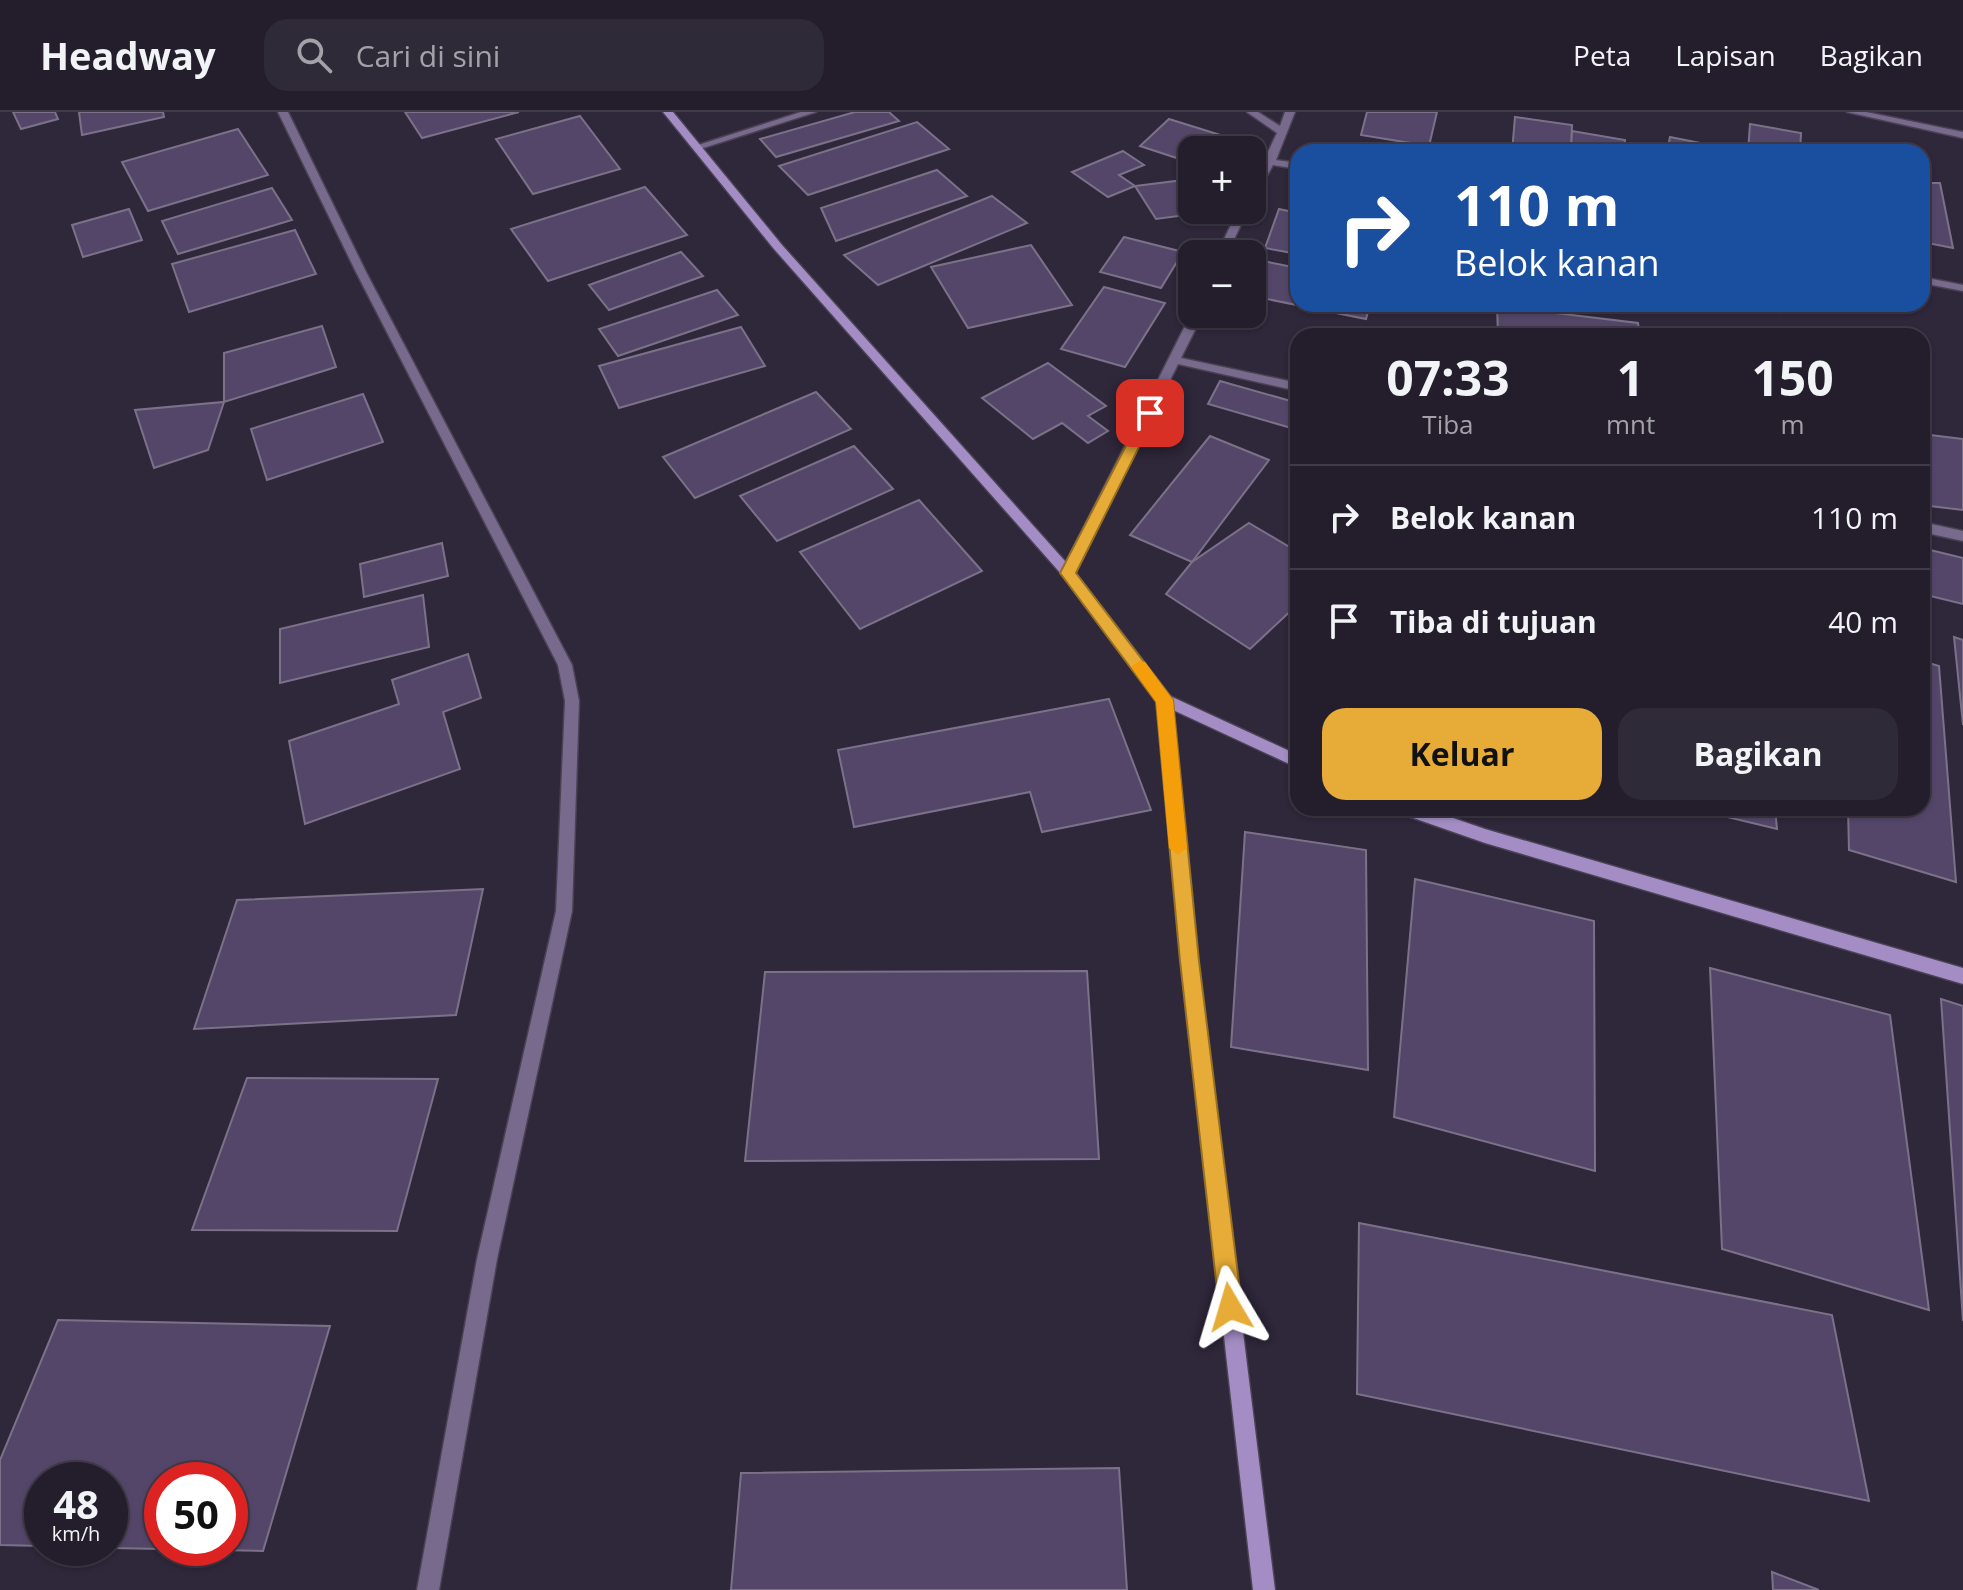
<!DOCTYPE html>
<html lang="id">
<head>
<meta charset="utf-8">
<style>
	body { margin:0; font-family:"Open Sans",sans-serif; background:#2f2a38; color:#f1f3f6; height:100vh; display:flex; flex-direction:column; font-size:30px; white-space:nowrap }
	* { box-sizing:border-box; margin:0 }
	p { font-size:26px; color:#a3a2a9 }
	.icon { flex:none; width:44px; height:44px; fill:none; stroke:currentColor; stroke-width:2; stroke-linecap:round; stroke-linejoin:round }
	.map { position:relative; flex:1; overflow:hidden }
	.sheet { position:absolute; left:1290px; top:216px; width:640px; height:488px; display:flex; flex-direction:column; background:#231d2c; border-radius:24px; box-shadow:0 2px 6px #0004,0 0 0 2px #403b48 }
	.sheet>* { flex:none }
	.banner { position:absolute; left:1290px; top:32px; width:640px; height:168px; border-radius:24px; box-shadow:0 2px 6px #0004,0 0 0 2px #403b48; background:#1a4fa0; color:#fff; overflow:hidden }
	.tools { position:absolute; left:1178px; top:24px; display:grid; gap:16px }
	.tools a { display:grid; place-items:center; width:88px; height:88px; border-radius:16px; background:#231d2c; box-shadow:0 2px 6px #0004,0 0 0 2px #403b48; font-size:40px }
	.speed { position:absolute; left:24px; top:1350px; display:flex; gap:16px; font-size:40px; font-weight:700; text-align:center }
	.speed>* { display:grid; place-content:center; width:104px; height:104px; border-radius:50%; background:#231d2c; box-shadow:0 2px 6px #0004,0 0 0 2px #403b48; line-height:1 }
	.speed small { font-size:20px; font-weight:400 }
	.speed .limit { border:12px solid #d22; background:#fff; color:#111 }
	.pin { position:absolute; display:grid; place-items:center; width:68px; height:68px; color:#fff; margin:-34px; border-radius:16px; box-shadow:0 4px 12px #0006 }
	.me { position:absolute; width:88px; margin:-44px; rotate:353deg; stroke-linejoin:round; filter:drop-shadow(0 0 6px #0008) }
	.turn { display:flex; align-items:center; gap:28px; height:168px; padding:0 32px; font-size:36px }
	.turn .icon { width:104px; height:104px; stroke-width:2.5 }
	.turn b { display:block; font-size:56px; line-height:68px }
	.eta { display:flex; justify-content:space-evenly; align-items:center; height:136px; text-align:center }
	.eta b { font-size:48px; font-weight:700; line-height:56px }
	.primary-button { display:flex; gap:16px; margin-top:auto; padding:16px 32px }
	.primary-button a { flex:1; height:92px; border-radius:24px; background:#e7ac37; color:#111; font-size:32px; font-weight:700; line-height:92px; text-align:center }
	.primary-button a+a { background:#2f2a38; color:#f1f3f6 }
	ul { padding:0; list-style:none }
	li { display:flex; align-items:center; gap:24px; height:104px; padding:0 32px; border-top:2px solid #403b48 }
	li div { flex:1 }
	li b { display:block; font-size:30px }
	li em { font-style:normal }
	header { display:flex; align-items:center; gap:48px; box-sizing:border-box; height:112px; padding:0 40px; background:#231d2c; border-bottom:2px solid #403b48 }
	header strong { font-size:38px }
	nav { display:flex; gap:44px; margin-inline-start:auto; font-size:28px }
	.search { width:560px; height:72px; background:#2f2a38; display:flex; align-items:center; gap:20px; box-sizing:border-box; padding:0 28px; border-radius:24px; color:#a3a2a9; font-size:30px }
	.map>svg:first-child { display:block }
</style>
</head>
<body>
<header>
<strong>Headway</strong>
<div class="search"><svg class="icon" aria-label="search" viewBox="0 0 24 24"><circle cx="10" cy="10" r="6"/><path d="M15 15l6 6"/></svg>Cari di sini</div>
<nav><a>Peta</a><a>Lapisan</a><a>Bagikan</a></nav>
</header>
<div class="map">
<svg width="1963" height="1478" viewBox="0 0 1963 1478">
	<rect width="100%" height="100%" fill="#2f273a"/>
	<g fill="#544669" stroke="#7b7289" stroke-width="2" fill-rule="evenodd">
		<polygon points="13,0 55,0 58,7 21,17"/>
		<polygon points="79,0 163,0 164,5 82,23"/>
		<polygon points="405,0 519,0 422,26"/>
		<polygon points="855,0 889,0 899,9 776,45 760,27"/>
		<polygon points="1367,0 1437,0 1429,34 1361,23"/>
		<polygon points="580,4 620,57 533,82 496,27"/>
		<polygon points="1515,5 1572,13 1571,40 1512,40"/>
		<polygon points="1169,7 1246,31 1239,38 1192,38 1192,51 1140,34"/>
		<polygon points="917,10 949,37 808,83 779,54"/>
		<polygon points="1750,12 1801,21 1800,40 1748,40"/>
		<polygon points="238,17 268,63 148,99 122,50"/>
		<polygon points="1572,19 1625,28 1624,40 1571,40"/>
		<polygon points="1670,25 1731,37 1731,40 1667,40"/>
		<polygon points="1123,39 1144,53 1119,63 1135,74 1108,85 1072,60"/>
		<polygon points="937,58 967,84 836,129 821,96"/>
		<polygon points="1192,67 1192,98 1216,99 1156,107 1135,74"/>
		<polygon points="1922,71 1940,71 1953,136 1922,130"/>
		<polygon points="645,75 687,123 548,169 511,117"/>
		<polygon points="272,76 292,108 178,142 162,109"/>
		<polygon points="992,84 1027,111 878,173 844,143"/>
		<polygon points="129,97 142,128 83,145 72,113"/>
		<polygon points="1279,97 1298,101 1298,142 1265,136"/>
		<polygon points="295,118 316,162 189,200 172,152"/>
		<polygon points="1124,125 1183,140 1161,176 1100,160"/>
		<polygon points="1031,133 1072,193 968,216 931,155"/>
		<polygon points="681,140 703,164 609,198 589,173"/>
		<polygon points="1263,149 1298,156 1298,192 1370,192 1366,207 1252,184"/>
		<polygon points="1104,175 1165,191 1125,255 1061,237"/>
		<polygon points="717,178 738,203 618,244 599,217"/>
		<polygon points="1688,192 1777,192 1780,201"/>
		<polygon points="1497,194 1638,211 1640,224 1498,224"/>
		<polygon points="322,214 336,255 224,290 224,241"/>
		<polygon points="741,215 765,254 619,296 599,254"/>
		<polygon points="1048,251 1106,294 1088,304 1108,319 1088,331 1062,311 1033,327 982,286"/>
		<polygon points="1220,269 1298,291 1298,318 1208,292"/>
		<polygon points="816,280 851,317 695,386 663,345"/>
		<polygon points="363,282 383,330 267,368 251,317"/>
		<polygon points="224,290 208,338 154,356 135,298"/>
		<polygon points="1922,322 1963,327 1963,398 1930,394 1922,372"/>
		<polygon points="1210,324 1269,348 1192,450 1130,423"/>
		<polygon points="854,334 893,377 777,429 740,384"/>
		<polygon points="919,388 982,459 860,517 800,440"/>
		<polygon points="1249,411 1298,440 1298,492 1250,537 1166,482 1192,450"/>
		<polygon points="442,431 448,464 364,485 360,452"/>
		<polygon points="1922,436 1963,446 1963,492 1922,482"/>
		<polygon points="423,483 429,535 280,571 280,517"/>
		<polygon points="1954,525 1963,528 1963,613"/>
		<polygon points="468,542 481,586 443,600 460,657 305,712 289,629 399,592 392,568"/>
		<polygon points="1922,549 1939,554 1956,770 1849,738 1848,696 1922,696"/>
		<polygon points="1109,587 1151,698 1042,720 1030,680 854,715 838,638"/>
		<polygon points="1690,696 1775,696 1777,717"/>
		<polygon points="1245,720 1366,738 1368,958 1231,935"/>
		<polygon points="1415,767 1594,809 1595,1059 1394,1005"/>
		<polygon points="483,777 456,903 194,917 237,788"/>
		<polygon points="1710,856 1890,903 1929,1198 1722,1137"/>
		<polygon points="1087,859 1099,1047 745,1049 765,860"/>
		<polygon points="1941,887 1963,894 1963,1209"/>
		<polygon points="247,966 438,967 397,1119 192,1118"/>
		<polygon points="1359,1111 1832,1203 1869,1389 1357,1282"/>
		<path d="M58,1208L330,1214L263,1439L110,1436V1368H42V1434L0,1433V1348ZM162,1368H230V1436H162Z"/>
		<polygon points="1119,1356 1127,1478 731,1478 741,1361"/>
		<polygon points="1772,1460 1819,1478 1773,1478"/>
	</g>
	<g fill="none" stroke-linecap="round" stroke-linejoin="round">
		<g stroke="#4a4254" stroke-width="3">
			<g id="street">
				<polygon points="278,0 288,0 366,160 572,553 579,589 572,799 497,1147 439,1478 417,1478 477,1147 556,799 565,589 558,553 356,160"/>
				<polygon points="801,0 816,0 700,37 692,35"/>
				<polygon points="1247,0 1258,0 1280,14 1285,0 1295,0 1276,48 1298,51 1298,57 1273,53 1257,82 1252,85 1252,73 1277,21"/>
				<polygon points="1847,0 1866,0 1963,20 1963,26"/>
				<polygon points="1238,98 1248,98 1227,142 1217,142"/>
				<polygon points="1922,165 1963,173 1963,179 1922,171"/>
				<polygon points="1191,202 1203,202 1181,246 1298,271 1298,279 1178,252 1075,461 1073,464 1063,464 1061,461"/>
				<polygon points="1922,410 1963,419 1963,429 1922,420"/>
			</g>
		</g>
		<g stroke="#4a4254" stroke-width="3">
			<g id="secondary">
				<polygon points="663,0 673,0 782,133 1073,458 1170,584 1298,643 1298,656 1173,598 1197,849 1275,1478 1253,1478 1181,849 1158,589 1063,464 774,137"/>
				<polygon points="1397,696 1424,696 1485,717 1963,856 1963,872 1485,731 1399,701"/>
			</g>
		</g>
		<use href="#street" fill="#786a8c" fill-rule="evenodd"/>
		<use href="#secondary" fill="#a38dc4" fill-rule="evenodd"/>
	</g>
	<polygon fill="#e7ac37" stroke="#967024" stroke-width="2" points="1150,296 1156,301 1076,461 1173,588 1199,849 1242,1195 1238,1203 1230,1206 1222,1203 1219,1195 1180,849 1156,590 1060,461 1143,301"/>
	<polygon fill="#f59e0b" points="1139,549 1145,550 1173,588 1187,736 1178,743 1169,736 1156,590 1131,555"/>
</svg>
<div class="tools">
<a>+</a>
<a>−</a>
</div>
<div class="speed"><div>48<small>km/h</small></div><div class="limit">50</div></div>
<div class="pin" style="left:1150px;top:301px;background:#d93025"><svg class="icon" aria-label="arrive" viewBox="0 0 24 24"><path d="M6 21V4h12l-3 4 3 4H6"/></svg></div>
<svg class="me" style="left:1230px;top:1195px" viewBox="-20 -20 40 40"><path d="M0-17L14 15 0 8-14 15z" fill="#e7ac37" stroke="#fff" stroke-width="4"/></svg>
<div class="banner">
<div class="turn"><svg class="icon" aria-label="right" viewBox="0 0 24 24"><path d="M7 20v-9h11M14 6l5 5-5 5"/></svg><div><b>110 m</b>Belok kanan</div></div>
</div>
<section class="sheet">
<div class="eta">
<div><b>07:33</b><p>Tiba</p></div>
<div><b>1</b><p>mnt</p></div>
<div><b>150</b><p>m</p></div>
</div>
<ul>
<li><svg class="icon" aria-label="right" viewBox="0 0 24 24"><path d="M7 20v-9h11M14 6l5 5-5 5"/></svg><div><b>Belok kanan</b></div><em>110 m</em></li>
<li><svg class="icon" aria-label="arrive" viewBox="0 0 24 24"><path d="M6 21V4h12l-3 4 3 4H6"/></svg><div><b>Tiba di tujuan</b></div><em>40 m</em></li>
</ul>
<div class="primary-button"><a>Keluar</a><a>Bagikan</a></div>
</section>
</div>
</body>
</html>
